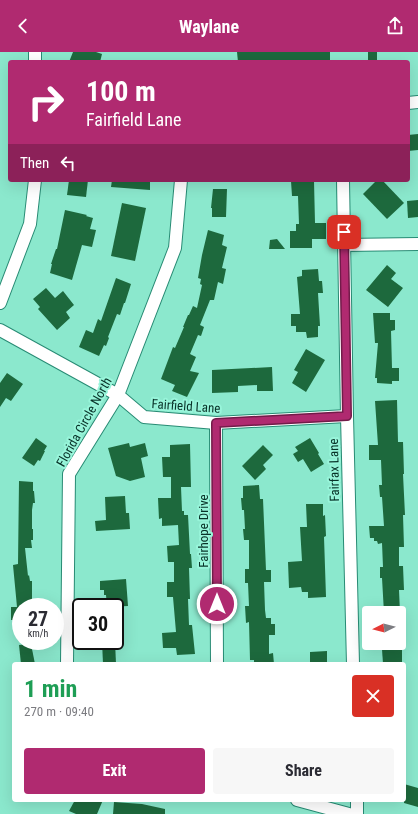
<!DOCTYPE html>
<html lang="en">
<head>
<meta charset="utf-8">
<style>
	body { margin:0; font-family:"Roboto Condensed",sans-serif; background:#f7f7f7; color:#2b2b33; height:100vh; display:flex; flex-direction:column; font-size:15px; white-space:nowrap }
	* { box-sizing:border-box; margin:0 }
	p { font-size:13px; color:#7c7c81 }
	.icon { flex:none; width:22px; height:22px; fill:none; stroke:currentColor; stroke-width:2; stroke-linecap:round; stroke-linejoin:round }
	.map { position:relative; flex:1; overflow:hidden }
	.sheet { position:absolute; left:12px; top:610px; width:394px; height:140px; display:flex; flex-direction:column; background:#fff; border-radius:4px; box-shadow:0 4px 16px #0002 }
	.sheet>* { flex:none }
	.hud { position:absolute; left:8px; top:8px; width:402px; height:122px; border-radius:4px; box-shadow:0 4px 16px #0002; background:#b02a70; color:#fff; overflow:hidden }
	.needle { width:26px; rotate:264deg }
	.tools { position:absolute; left:362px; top:554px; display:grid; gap:8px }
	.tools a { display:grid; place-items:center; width:44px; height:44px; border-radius:4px; background:#fff; box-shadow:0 4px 16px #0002; font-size:20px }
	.speed { position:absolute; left:12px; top:546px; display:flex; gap:8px; font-size:20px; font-weight:700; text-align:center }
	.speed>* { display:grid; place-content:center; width:52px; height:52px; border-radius:50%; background:#fff; box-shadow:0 4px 16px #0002; line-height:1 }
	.speed small { font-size:10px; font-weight:400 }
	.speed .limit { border:2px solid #111; border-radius:6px; background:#fff; color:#111 }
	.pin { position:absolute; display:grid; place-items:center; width:34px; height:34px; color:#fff; margin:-17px; border-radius:8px; box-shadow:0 2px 6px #0006 }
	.me { position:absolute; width:44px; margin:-22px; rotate:0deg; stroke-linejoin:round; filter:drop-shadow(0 0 3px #0008) }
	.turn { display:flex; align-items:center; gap:14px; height:84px; padding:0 12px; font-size:18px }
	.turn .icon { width:52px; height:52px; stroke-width:2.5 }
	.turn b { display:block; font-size:28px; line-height:34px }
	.then { display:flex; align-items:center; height:38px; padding:0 12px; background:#0003; gap:8px; font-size:15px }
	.round { display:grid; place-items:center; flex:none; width:42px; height:42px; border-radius:4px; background:#f7f7f7 }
	.overview { display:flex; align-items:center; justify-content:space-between; height:68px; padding:0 12px }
	h1 { font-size:24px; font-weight:700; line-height:30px; color:#1e9e55 }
	.primary-button { display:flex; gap:8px; margin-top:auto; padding:8px 12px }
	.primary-button a { flex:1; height:46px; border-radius:4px; background:#b02a70; color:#fff; font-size:16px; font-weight:700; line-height:46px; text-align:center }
	.primary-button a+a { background:#f7f7f7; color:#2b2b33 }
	header { display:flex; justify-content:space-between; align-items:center; height:52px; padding:0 12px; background:#b02a70; color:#fff; font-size:18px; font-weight:700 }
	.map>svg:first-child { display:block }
</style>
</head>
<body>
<header><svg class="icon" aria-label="back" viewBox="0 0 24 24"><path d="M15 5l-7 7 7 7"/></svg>Waylane<svg class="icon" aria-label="share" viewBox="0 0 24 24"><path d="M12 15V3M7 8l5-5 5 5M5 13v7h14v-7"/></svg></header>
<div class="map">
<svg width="418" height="762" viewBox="0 0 418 762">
	<rect width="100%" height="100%" fill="#8be8cd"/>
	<g fill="#1d693d">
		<polygon points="73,0 96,0 102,2 100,10 69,10"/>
		<polygon points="237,0 330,0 330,10 238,10"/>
		<rect x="368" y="0" width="9" height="10"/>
		<polygon points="418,82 418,98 408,99 408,83"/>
		<polygon points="69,128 88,128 86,145 67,143"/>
		<polygon points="112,128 150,128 150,138 111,135"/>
		<polygon points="313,128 314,129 315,171 326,171 326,187 312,187 312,196 290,196 290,179 296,179 296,172 299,172 298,144 292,144 291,129"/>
		<polygon points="377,128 382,128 404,151 387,167 363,142"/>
		<polygon points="213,137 227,137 226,165 212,165 212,156 211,156"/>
		<polygon points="418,148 418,165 408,166 407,149"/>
		<polygon points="122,151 146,156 135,209 111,204"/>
		<polygon points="65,158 87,163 86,164 93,166 90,177 96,178 92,195 82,193 72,228 50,221 52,212 51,212 56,197 57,197"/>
		<polygon points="208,178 224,183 222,193 227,195 222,216 226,217 223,232 218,230 214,248 210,248 200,273 204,275 201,284 198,283 190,302 196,305 190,319 199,321 187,345 172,339 175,333 161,327 173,295 175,296 184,275 183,275 188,263 189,263 193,254 197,256 202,233 200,232 201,227 198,226 202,203"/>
		<polygon points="277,187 285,197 269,197 270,188"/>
		<polygon points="387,213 396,221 391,227 403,236 388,255 366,238"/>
		<polygon points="318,217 319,229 322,229 323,241 318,241 320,274 318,274 318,285 307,286 306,280 296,280 296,274 291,274 291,262 300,262 297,225 302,224 302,218"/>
		<polygon points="116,226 131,232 125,251 124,251 120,263 117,262 108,285 109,286 106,294 104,293 99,304 79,295 86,278 93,281 98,267 101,269"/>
		<polygon points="46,236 55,246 63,239 74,253 66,260 70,266 57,278 38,257 40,255 33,247"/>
		<polygon points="373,261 390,261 390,268 395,268 395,278 391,279 392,316 399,316 399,329 392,329 392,332 377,331 377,326 375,326 378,291 375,291"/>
		<polygon points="306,297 325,308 306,340 292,331 298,320 294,318"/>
		<polygon points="272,315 273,339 257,339 257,333 238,334 238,340 212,341 212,318"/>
		<polygon points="7,321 23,332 11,349 6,346 0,355 0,331"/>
		<polygon points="397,348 398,390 403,390 404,422 403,422 405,463 403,463 404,495 399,495 399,514 403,514 404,538 399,538 400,561 384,561 382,526 380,526 380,515 383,515 382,491 378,492 377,489 374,489 374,486 370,486 369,474 384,474 382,445 380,445 379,433 382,433 381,408 369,408 369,393 378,393 375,349"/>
		<polygon points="36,386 47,394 44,399 45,399 40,409 38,408 34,414 22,406"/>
		<polygon points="310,386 319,401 318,402 324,412 311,420 303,407 298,410 293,402 298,399 295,395"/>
		<polygon points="129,391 130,395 145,391 148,404 141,406 145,425 130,429 116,424 108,396"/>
		<polygon points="190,392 191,435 181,435 182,459 184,459 184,463 188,463 190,502 191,502 192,516 189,516 190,547 188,547 189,573 192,573 195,602 177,603 176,596 163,596 162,581 176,580 173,545 167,545 167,530 174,530 174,510 168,510 167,494 179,493 178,473 162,474 162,466 159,467 158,446 171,446 171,425 163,425 162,405 170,405 170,393"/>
		<polygon points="263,393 273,403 263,413 266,417 255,428 242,414"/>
		<polygon points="19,429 33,430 33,439 34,439 35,451 33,451 32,458 32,477 33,477 33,488 31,488 32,496 25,496 28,524 29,523 30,529 32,529 32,555 17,555 13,513 18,512"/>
		<polygon points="259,433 260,447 263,447 266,518 271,518 271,530 264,530 265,558 266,566 271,566 271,572 275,572 275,583 269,583 269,602 273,601 274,612 254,612 254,608 250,608 249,570 246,571 245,554 249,554 248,531 245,531 245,517 249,517 249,488 244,488 243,477 245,477 244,458 242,458 241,446 243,446 243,434"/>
		<polygon points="125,444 126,461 129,461 130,477 96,479 95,469 106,468 105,445"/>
		<polygon points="306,452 323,452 323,464 325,463 326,484 324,485 326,545 308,546 308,540 302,540 301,535 289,536 288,510 302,509 300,475 307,475"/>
		<polygon points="126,527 128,554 107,555 106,543 104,543 104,538 100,538 100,529"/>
		<rect x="11" y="555" width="10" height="13"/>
		<polygon points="102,589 115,589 116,612 103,612"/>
		<polygon points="31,592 35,612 21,612 19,593"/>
		<polygon points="402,596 402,612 383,612 382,597"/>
		<polygon points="327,599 327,612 310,612 310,600"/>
		<polygon points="404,732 418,736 418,755 404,751"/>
		<polygon points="75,748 103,748 97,762 76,762 69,759"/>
		<polygon points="114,750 142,752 165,757 165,762 113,762"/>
	</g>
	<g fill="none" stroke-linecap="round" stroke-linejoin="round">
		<g stroke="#288b74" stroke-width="14">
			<g id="minor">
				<polyline points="35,0 35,10"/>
				<polyline points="408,51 418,50"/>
				<polyline points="343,128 347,364 353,612"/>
				<polyline points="344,193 418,192"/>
				<polyline points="0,251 30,172 35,128"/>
				<polyline points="0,278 118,343 144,365 216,371 347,364"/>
				<polyline points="216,371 217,612"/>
				<polyline points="67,612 69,422 118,343 175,196 181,128"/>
				<polyline points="297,748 349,762"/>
				<polyline points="357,748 357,762"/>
			</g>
		</g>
		<use href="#minor" stroke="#fff" stroke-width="12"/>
	</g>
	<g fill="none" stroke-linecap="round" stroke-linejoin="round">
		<g stroke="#721b49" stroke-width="10">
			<polyline id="route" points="217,552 216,371 347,364 344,180"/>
		</g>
		<use href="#route" stroke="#b02a70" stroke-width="7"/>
	</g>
	<g text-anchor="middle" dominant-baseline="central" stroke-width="4" stroke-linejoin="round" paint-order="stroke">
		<g font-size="13" fill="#083228" stroke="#98f5da">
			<text transform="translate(186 354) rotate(4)">Fairfield Lane</text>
			<text transform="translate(84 370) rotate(-61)">Florida Circle North</text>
			<text transform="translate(334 418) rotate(-91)">Fairfax Lane</text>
			<text transform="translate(203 479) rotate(-90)">Fairhope Drive</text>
		</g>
	</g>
</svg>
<div class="tools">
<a><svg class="needle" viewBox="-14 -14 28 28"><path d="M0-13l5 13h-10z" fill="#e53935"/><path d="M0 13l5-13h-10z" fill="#7c7c81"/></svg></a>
</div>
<div class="speed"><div>27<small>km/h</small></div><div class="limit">30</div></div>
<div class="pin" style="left:344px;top:180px;background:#d93025"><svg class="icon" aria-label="arrive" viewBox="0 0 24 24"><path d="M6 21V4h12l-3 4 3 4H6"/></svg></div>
<svg class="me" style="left:217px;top:552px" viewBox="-20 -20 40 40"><circle r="17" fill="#b02a70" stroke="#fff" stroke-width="3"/><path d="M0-11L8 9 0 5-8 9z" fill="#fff"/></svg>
<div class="hud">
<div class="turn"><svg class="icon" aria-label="right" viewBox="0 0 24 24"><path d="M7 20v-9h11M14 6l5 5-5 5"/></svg><div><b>100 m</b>Fairfield Lane</div></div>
<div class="then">Then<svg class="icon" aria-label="left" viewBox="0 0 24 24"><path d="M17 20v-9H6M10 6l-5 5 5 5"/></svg></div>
</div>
<section class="sheet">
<div class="overview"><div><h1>1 min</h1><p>270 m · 09:40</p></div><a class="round" style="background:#d93025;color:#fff"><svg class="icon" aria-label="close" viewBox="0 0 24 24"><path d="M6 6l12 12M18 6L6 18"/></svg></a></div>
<div class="primary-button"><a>Exit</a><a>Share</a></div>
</section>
</div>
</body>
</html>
